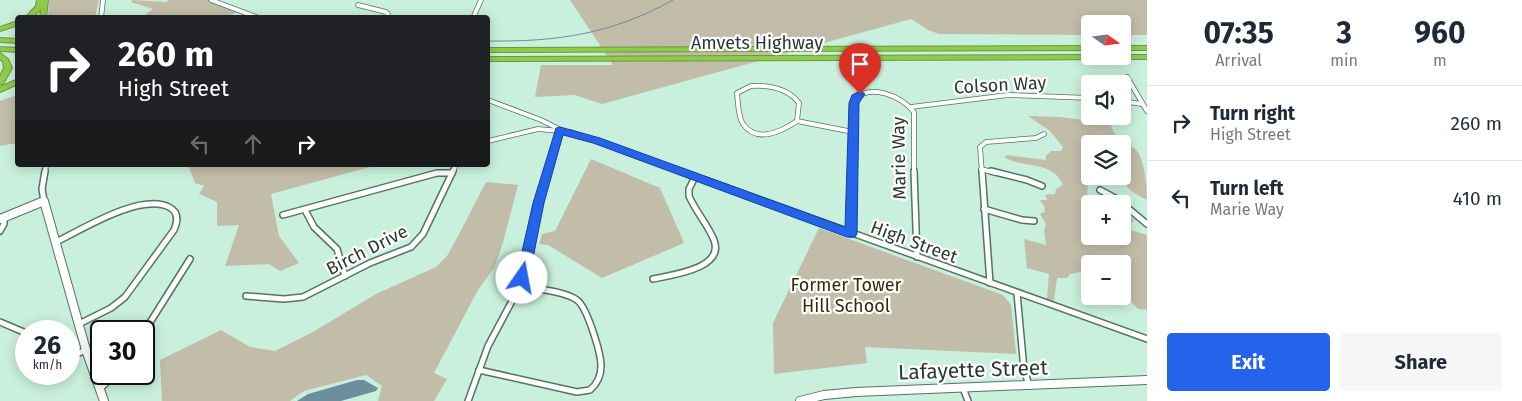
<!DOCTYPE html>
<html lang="en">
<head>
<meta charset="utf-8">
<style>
	body { margin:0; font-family:"Fira Sans",sans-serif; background:#f6f6f7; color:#1f2937; height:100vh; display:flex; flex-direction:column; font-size:19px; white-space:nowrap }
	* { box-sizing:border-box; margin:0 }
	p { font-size:16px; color:#747a83 }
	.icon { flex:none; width:28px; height:28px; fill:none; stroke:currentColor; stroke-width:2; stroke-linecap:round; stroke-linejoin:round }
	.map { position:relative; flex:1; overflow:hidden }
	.side { display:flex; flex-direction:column; background:#fff; width:375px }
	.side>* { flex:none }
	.top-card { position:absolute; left:15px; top:15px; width:475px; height:152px; border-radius:5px; box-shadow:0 2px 12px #0003; background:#202124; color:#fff; overflow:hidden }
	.needle { width:32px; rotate:104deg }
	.controls { position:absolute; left:1081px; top:15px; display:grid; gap:10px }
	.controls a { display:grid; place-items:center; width:50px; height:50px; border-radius:5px; background:#fff; box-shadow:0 2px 12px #0003; font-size:25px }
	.speed { position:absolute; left:15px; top:320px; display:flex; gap:10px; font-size:25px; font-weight:700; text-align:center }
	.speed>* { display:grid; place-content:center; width:65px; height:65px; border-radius:50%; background:#fff; box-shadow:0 2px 12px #0003; line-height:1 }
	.speed small { font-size:12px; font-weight:400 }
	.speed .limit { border:2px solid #111; border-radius:8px; background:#fff; color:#111 }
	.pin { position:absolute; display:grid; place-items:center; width:42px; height:42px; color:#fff; margin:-51px -21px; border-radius:50% 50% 50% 0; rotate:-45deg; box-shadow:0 0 5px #0007 }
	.pin .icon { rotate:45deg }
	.me { position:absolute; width:55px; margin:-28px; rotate:12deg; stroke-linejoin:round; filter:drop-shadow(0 0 4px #0008) }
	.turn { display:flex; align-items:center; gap:18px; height:105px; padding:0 20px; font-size:22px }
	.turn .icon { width:65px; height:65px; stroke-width:2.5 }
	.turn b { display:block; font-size:35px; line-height:42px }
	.lanes { display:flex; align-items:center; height:48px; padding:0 20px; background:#0003; justify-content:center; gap:25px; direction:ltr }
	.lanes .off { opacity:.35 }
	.eta { display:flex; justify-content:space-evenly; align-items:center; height:85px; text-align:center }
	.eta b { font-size:30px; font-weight:700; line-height:35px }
	.primary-button { display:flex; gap:10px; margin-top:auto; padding:10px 20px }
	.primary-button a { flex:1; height:58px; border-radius:5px; background:#2563eb; color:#fff; font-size:20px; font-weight:700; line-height:58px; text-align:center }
	.primary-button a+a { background:#f6f6f7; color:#1f2937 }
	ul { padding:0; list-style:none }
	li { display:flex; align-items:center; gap:15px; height:75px; padding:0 20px; border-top:1px solid #e0e1e3 }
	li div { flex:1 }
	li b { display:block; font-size:19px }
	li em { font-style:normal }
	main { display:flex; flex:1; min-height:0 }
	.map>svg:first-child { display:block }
</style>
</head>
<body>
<main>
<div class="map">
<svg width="1147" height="401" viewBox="0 0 1147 401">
	<rect width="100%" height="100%" fill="#c9f0dc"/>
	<g fill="#c1bda8">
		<polygon points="49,0 99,0 95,17 48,17"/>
		<polygon points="132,0 166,2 169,0 213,0 240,11 226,17 142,17 153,9 131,2"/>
		<polygon points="570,0 1147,0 1147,35 1123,35 1122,24 1090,24 1090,35 939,34 928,30 911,19 602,104 574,95 535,97 541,65 613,65"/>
		<polygon points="17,95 17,143 0,146 0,101"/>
		<path d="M1028,116L1060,117L1110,123C1112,128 1115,136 1119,140C1123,143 1129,144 1134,148C1145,156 1147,187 1147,200C1141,197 1135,194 1130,190C1120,181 1122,156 1122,144H1090L1087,199L1090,208V236H1122L1123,212L1131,216L1134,221L1128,225L1130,230L1147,235V310L1138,309L1123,294L1131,290L1123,285L1122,264H1090V276L1080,272L1070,274L1067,278H1057L1054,301L1047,299L1049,274L1027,268L1024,239L1046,245L1044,231L1046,224L1040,214L1044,212L1045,208L1040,200H1047L1045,195L1055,194L1056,189L1063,185C1053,160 1023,169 1004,157L1007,155L1046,160V156L1051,151H1061L1063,147L1050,131Z"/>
		<polygon points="591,159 660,188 684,243 602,278 548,245 539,244 542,234 555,231"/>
		<polygon points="188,165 377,165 271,194 279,236 299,263 280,271 269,264 225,266 239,225 217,226 217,202 199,194 204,186 195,183"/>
		<polygon points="486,182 518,185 502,246 494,268 478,290 434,373 447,379 434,401 378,401 382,386 366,375 304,391 290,401 162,401 160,360 221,330 250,347 275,351 313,332 376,294 436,267 447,256 456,240"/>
		<polygon points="819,228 1003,295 1011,305 1016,354 865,347 867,363 774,374 773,323"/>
	</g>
	<polygon fill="#6d8e9d" points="357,380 364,380 378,388 376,391 341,401 297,401 308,394"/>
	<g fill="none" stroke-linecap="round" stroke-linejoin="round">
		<path stroke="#6d8e9d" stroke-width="1" d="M488,41C557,42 612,34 673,0"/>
		<g stroke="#527563" stroke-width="5.5">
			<g id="street-far1">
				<polyline points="211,0 259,18"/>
				<polyline points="358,5 386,12 388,14 387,18"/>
				<polyline points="101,18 103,0"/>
				<polyline points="473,18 481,0"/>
				<polyline points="1127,77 1147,111"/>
				<path d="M751,86C769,85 788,88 799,103L797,121C782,131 757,144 743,124C738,117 738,102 737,93Z"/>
				<polyline points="488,100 541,120 559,129"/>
				<polyline points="1122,101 1142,104"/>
				<polyline points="911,107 1008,95 1090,98"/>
				<polyline points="797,121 853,132"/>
				<polyline points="488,141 538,129 571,132 684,173"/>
				<polyline points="981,169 996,173"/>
				<polyline points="45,173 46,165"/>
				<polyline points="452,173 456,165"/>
				<polyline points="548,173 560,130"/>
				<path d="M852,173L854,101C869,82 901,96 914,112V173"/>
				<polyline points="982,173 980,147 986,142 1036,138 1044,134"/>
			</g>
		</g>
		<g stroke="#527563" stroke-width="8">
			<g id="street">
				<polyline points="680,171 1147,339"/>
				<polyline points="914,171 917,257"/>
				<polyline points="982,171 990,283"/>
				<polyline points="991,171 1027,180 1042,186"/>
				<polyline points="1100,190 1117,199 1147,224"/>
				<polyline points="44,201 42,189 45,171"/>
				<polyline points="984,209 1022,220 1034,221"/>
				<polyline points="305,210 314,227 337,249 345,276"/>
				<polyline points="283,215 437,173 452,173"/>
				<polyline points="0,231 4,224 4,217"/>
				<polyline points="851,234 852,171"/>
				<path d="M56,242C83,229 140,193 169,207C179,212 178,221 174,230L125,297L111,308L79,324"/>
				<path d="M653,279C671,275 725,269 714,240C708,225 696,212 689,196V189L695,177"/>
				<polyline points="1017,293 1024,370 1029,385"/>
				<polyline points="246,296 284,299 303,297 370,263 411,247 423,234 453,171"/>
				<polyline points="0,322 26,333"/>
				<polyline points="144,332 190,259"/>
				<polyline points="69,351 79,353 86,350"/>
				<path d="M479,370L577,392L590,390C597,384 601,375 601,366C601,353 587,307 577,300C564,291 536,289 520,286"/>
				<polyline points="963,388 968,401"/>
				<polyline points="100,389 115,374"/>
				<polyline points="468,401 488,346 520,286 537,210 548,171"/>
			</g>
		</g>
		<g stroke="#527563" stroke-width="10">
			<g id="secondary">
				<polyline points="0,219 44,201 86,350 104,401"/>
				<polyline points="800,401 824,395 856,392 1147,380"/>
			</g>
		</g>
		<g stroke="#6b9841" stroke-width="2">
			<g id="highway">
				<polygon points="37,0 48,0 46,18 40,18 41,9 32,18 25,18 36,6"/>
				<polygon points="18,21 18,25 0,31 0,27"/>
				<polygon points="0,38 18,39 18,43 0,42"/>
				<polygon points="1090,46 1090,50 488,52 488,48"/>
				<rect x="1122" y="46" width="25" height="4"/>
				<polygon points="0,47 18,48 18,52 0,51"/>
				<polygon points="0,53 8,59 12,68 3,84 0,84 0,76 4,68 3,62 0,59"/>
				<polygon points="1090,55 1090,56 1122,56 1122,55 1147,55 1147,59 488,61 488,57"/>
				<polygon points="18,79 18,84 0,92 0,87"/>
			</g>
		</g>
		<use href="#street-far1" stroke="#fff" stroke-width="4"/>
		<use href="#street" stroke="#fff" stroke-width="5"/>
		<use href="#secondary" stroke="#fff" stroke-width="8"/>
		<use href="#highway" fill="#8fcb4a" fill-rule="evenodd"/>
	</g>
	<polygon fill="#2563eb" stroke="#184099" points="860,91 865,94 859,103 857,234 855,237 847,237 593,143 563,135 544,203 529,278 527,282 522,283 518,282 516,278 533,203 556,128 560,127 600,138 845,227 849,103 852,95"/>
	<g text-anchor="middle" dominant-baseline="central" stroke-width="4.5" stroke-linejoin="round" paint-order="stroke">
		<g font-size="18" fill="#293831" stroke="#fff">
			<text x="757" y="43">Amvets Highway</text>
			<text transform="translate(1000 85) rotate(-3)">Colson Way</text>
			<text transform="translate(899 158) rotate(-91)">Marie Way</text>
			<text transform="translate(914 242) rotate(20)">High Street</text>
			<text transform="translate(367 250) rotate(-27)">Birch Drive</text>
		</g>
		<g font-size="18" fill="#342d03" stroke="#fff">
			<text x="846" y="285">Former Tower<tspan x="846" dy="21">Hill School</tspan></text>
		</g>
		<g font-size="21" fill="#293831" stroke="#fff">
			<text transform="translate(973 370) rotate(-2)">Lafayette Street</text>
		</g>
	</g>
</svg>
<div class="controls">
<a><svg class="needle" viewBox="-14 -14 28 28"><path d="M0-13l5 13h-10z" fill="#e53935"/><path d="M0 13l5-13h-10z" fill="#747a83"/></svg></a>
<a><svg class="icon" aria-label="sound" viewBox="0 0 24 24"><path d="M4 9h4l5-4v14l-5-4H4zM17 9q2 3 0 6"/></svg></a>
<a><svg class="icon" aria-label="layers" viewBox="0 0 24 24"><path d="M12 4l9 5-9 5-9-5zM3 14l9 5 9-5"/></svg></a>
<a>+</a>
<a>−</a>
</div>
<div class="speed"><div>26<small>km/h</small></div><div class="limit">30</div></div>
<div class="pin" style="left:860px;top:94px;background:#d93025"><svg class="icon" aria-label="arrive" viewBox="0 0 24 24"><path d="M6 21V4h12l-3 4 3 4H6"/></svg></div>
<svg class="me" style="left:522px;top:278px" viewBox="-20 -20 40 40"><circle r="19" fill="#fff"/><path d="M0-13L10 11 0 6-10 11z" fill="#2563eb"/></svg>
<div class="top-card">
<div class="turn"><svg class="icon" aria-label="right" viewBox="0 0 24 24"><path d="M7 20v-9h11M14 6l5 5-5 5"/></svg><div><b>260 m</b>High Street</div></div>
<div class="lanes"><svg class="icon off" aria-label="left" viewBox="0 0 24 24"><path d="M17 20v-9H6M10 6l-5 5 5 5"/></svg><svg class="icon off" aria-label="ahead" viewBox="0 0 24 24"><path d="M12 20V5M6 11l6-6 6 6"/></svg><svg class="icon" aria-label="right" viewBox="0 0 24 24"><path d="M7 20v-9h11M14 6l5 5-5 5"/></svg></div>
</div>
</div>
<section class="side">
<div class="eta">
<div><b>07:35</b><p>Arrival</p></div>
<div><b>3</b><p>min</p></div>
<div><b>960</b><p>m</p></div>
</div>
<ul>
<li><svg class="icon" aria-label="right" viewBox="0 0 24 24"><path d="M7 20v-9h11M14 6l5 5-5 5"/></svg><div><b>Turn right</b><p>High Street</p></div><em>260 m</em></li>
<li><svg class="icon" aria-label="left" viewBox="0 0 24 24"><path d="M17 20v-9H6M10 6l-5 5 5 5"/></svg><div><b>Turn left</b><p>Marie Way</p></div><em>410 m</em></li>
</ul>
<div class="primary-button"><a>Exit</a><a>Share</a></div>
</section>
</main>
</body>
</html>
